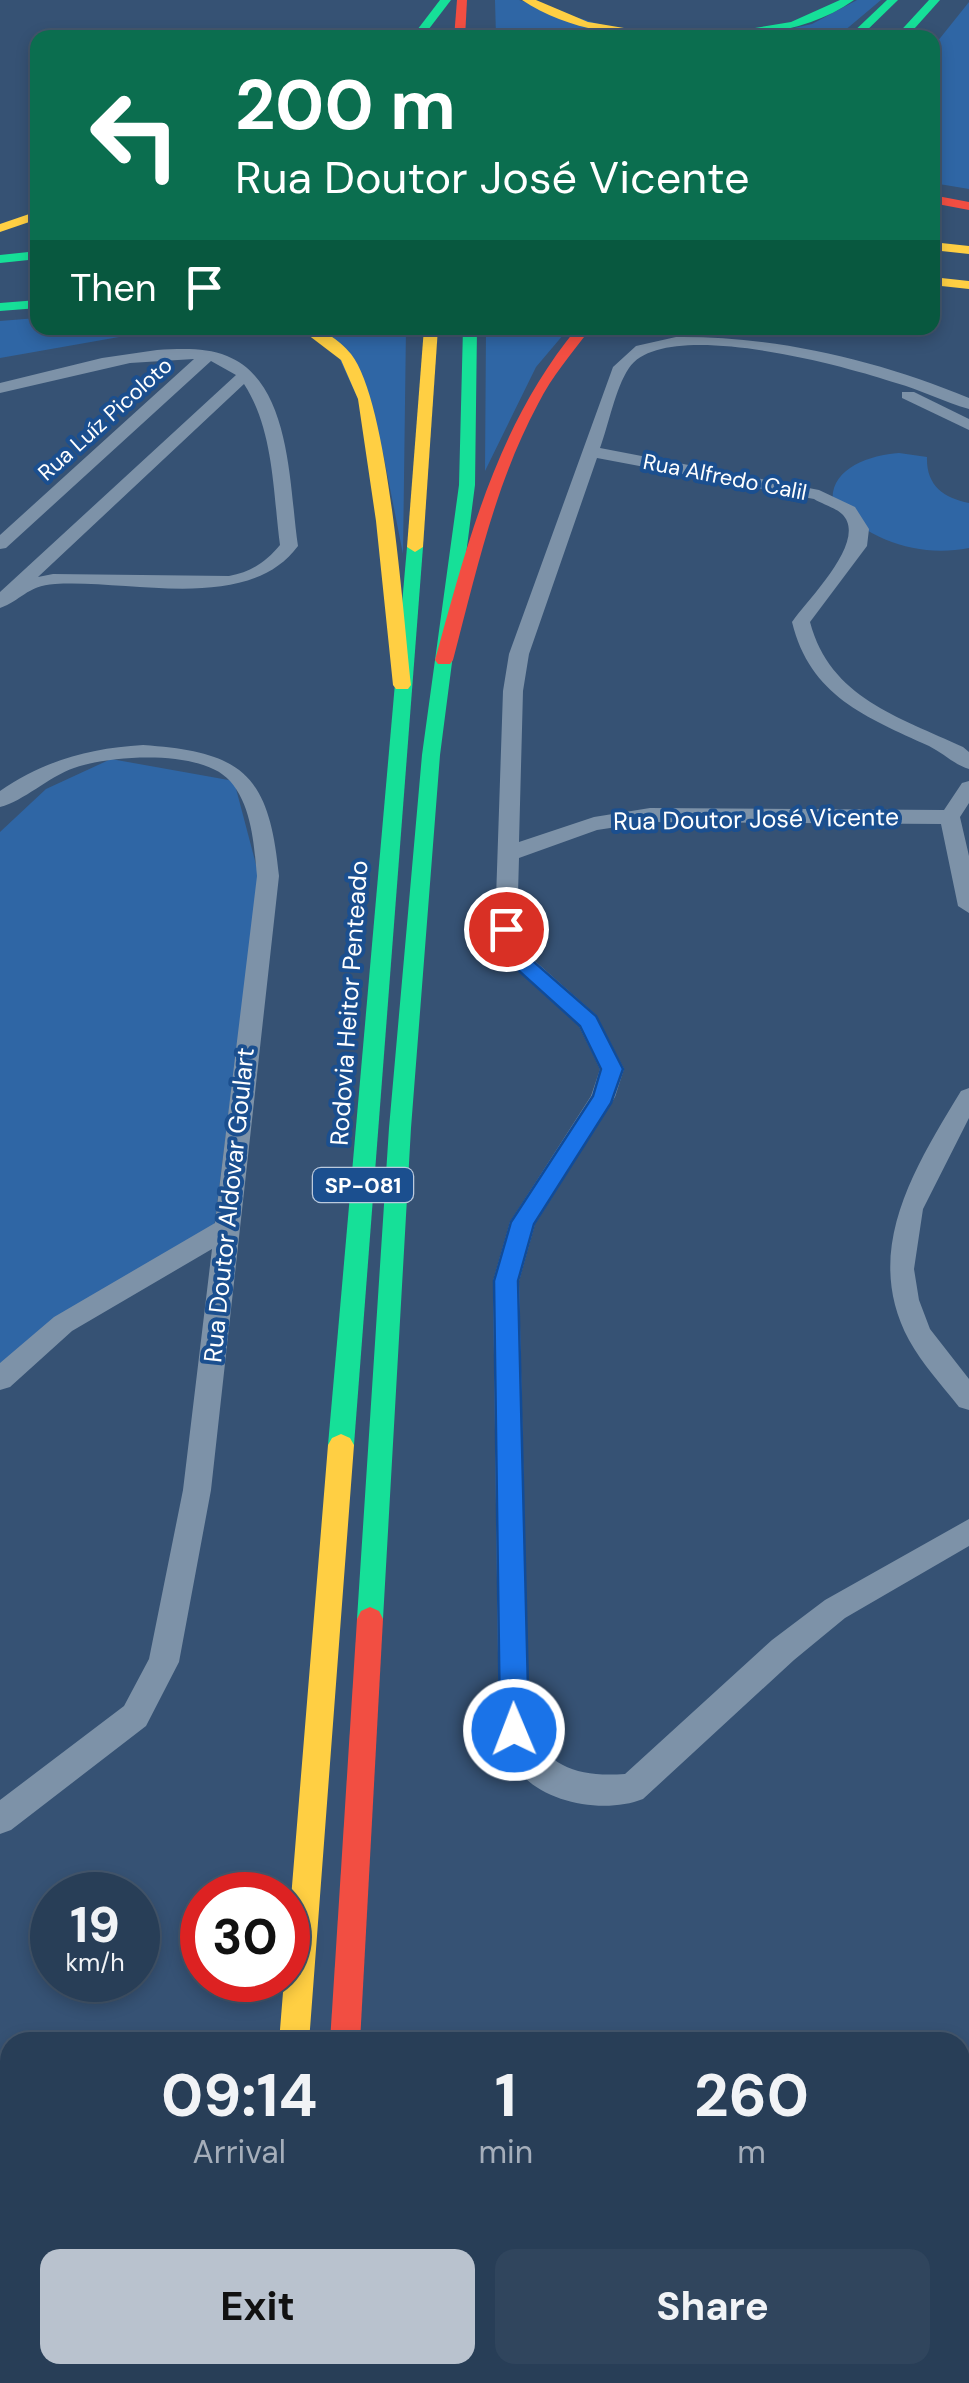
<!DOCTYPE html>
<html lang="en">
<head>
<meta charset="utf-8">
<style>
	body { margin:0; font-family:"DM Sans",sans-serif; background:#30455d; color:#f1f3f6; height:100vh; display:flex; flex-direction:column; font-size:38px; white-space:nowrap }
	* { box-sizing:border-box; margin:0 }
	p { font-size:32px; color:#a5aeba }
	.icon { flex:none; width:55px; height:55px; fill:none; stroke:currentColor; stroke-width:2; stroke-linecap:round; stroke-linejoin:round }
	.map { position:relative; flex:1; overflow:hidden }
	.sheet { position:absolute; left:0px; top:2032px; width:970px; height:352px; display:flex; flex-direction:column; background:#283e57; border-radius:30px 30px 0 0; box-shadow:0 5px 15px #0003,0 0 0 2px #44576d }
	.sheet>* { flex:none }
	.guide { position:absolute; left:30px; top:30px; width:910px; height:305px; border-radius:20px; box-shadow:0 5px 15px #0003,0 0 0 2px #44576d; background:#0b6e4f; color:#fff; overflow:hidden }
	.speed { position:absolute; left:30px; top:1872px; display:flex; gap:20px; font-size:50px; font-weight:700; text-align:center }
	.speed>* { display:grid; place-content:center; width:130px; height:130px; border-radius:50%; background:#283e57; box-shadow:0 5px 15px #0003,0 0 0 2px #44576d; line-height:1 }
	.speed small { font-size:25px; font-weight:400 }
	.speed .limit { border:15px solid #d22; background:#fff; color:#111 }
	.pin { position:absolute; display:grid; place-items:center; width:85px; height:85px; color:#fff; margin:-42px; border:5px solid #fff; border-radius:50%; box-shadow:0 2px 10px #0007 }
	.me { position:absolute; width:110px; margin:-55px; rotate:359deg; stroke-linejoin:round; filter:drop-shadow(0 0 8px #0008) }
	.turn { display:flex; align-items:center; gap:35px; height:210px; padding:0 40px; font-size:45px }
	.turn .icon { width:130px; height:130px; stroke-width:2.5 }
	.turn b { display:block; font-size:70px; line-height:85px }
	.then { display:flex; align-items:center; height:95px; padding:0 40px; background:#0003; gap:20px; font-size:38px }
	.eta { display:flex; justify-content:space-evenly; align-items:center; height:170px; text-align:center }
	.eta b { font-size:60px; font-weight:700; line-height:70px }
	.button { display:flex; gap:20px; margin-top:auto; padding:20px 40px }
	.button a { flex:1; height:115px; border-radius:20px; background:#b9c2ce; color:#111; font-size:40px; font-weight:700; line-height:115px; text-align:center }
	.button a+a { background:#30455d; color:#f1f3f6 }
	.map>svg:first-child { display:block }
</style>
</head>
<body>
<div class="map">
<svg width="969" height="2383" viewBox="0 0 969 2383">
	<rect width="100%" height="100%" fill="#365274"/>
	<g fill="#2f66a5">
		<polygon points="495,0 519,0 642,37 496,37"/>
		<polygon points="857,0 881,0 837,37 749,38 812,24"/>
		<polygon points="969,2 969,189 933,183 933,47"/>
		<polygon points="37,318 38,328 232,328 229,331 136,334 0,358 0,321"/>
		<polygon points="316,328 406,328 403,554 383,453 328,334"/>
		<polygon points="486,328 569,328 536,367 485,471"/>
		<path d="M899,453L927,457C926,485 943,498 969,503V548C918,558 869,540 833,504C828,469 869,455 899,453Z"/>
		<polygon points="111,759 234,781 259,876 214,1228 0,1371 0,832 46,789"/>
		<polygon points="969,2131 969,2383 564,2383 577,2375 960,2375 960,2136"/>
		<polygon points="0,2313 10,2314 10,2375 235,2375 242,2383 0,2383"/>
	</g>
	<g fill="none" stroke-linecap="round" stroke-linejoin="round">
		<g fill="#7d92a8" fill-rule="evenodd">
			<path d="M676,337C776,336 877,360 969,398V409C944,402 921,390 896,383C846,366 664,316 629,368C615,389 609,424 600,448L819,490L855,507L869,529L867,546L810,622C830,698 899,717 963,747L969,752V769C955,765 943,753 929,746C866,717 810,696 792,622C808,599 869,540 842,514C836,508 822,504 814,499L597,458L529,654L523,691L519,842L594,817L650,808L944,810L962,783L969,781V803L960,817L969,856V913L958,906L941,824L650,822L597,830L519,858L517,929L535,961L596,1015L624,1069L615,1097L535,1224L519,1281L529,1728C550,1769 580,1777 625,1774L772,1640L825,1600L969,1519V1546L845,1618L794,1660L643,1799C608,1813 553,1805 525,1778C513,1765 506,1746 499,1730L493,1281L510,1222L591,1096L600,1069L579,1026L518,971L495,929L503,691L509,654L613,367L636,346Z"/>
			<path d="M157,350C180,349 205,347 227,356C292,382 289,487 298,546C248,614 130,579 55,584C26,586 21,601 0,608V592L236,375L211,361L6,548L0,549V535L194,359L130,363L0,393V383L102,358ZM244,384C274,430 273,493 280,545C266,562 251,572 229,576L53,574L38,577Z"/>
			<polygon points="902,392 914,392 969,419 969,430 902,398"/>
			<path d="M143,745C243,752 269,774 279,876L211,1490L179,1662L146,1726L11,1830L0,1834V1800L124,1706L149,1659L183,1490L212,1249L72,1331L10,1387L0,1390V1363L54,1317L215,1223L257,876C254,845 252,806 230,781C202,749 111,755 74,768C48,777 24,801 0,807V791C43,761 90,748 143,745Z"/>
			<path d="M969,1088V1118L923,1209L914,1269L919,1300L930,1329L969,1379V1410L959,1407C942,1385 922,1364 909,1340C861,1251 915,1167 961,1091Z"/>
			<polygon points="969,2063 969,2100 960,2103 960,2066"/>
		</g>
		<g fill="#16e098" fill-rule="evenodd">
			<polygon points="440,0 451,0 422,38 411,38"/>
			<path d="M840,0H854C809,32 749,38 695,38L791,22Z"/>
			<polygon points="887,0 898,0 859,38 847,38"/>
			<polygon points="929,0 940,0 906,38 894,38"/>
			<polygon points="38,251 38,259 0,263 0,255"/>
			<polygon points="38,300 38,308 0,311 0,303"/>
			<polygon points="463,328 477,328 475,485 440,755 411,1128 383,1619 379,1627 370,1631 361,1627 357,1619 389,1128 422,755 459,485"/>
			<polygon points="415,542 423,547 354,1445 350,1452 341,1456 332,1452 328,1445 407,547"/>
			<polygon points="253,2375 287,2375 286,2383 252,2383"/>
		</g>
		<g fill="#ffcf43" fill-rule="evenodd">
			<path d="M522,0H536L588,22L684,38C629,38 568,31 522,0Z"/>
			<polygon points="38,211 38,219 0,232 0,224"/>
			<polygon points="932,242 969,246 969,254 932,250"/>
			<polygon points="932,277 969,281 969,289 932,285"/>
			<path d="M299,328C320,327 338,338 351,354C389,402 403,616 411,685L408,689H396L393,685L376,521L358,399L341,360Z"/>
			<polygon points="424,328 438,328 423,547 415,552 407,547"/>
			<polygon points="341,1434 350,1438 354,1445 309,2042 279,2042 284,1980 288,1980 288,1935 328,1445 332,1438"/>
		</g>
		<g fill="#f24e42" fill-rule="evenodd">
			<polygon points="457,0 467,0 465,38 454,38"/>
			<polygon points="932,195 969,202 969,210 932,203"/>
			<path d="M577,328H591C572,353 552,376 538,404C495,484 476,573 453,660L450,664H438L435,660C468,541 497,425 577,328Z"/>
			<polygon points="370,1607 379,1611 383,1619 360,2042 330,2042 357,1619 361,1611"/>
			<polygon points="308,2375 342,2375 341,2383 307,2383"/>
		</g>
	</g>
	<polygon fill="#1a73e8" stroke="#114b97" stroke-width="2.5" points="506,923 513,925 534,962 596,1016 623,1069 611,1103 534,1224 518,1281 529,1730 524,1739 514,1743 505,1739 500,1730 494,1281 511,1222 593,1096 601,1069 580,1026 519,971 496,929"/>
	<g text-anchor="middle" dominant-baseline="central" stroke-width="8" stroke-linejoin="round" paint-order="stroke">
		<g font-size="22" fill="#fff" stroke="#1b4f8f">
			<text transform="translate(105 419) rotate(-42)">Rua Luíz Picoloto</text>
			<text transform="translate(725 477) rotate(11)">Rua Alfredo Calil</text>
		</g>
		<rect fill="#1b4f8f" stroke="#bbcadd" stroke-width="2.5" x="313" y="1168" width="100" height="34" rx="8"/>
		<g font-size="22" font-weight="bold" fill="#fff">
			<text x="363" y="1185">SP-081</text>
		</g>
		<g font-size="25" fill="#fff" stroke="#1b4f8f">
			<text transform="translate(756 819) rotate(-1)">Rua Doutor José Vicente</text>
			<text transform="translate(349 1003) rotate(-86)">Rodovia Heitor Penteado</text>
			<text transform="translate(229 1205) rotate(-84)">Rua Doutor Aldovar Goulart</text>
		</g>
	</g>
</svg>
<div class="speed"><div>19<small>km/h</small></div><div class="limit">30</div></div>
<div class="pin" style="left:506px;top:929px;background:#d93025"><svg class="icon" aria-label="arrive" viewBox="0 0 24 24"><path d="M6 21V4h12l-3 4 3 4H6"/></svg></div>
<svg class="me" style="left:514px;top:1730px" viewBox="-20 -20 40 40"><circle r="17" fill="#1a73e8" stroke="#fff" stroke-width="3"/><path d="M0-11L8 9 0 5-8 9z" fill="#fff"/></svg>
<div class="guide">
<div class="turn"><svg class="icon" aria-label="left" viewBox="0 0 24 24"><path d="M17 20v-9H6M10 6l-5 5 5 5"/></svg><div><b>200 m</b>Rua Doutor José Vicente</div></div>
<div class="then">Then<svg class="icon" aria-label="arrive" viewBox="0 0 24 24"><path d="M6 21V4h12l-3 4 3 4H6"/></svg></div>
</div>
<section class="sheet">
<div class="eta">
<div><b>09:14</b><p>Arrival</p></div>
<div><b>1</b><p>min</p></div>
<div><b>260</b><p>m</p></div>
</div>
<div class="button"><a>Exit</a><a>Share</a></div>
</section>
</div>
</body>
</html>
